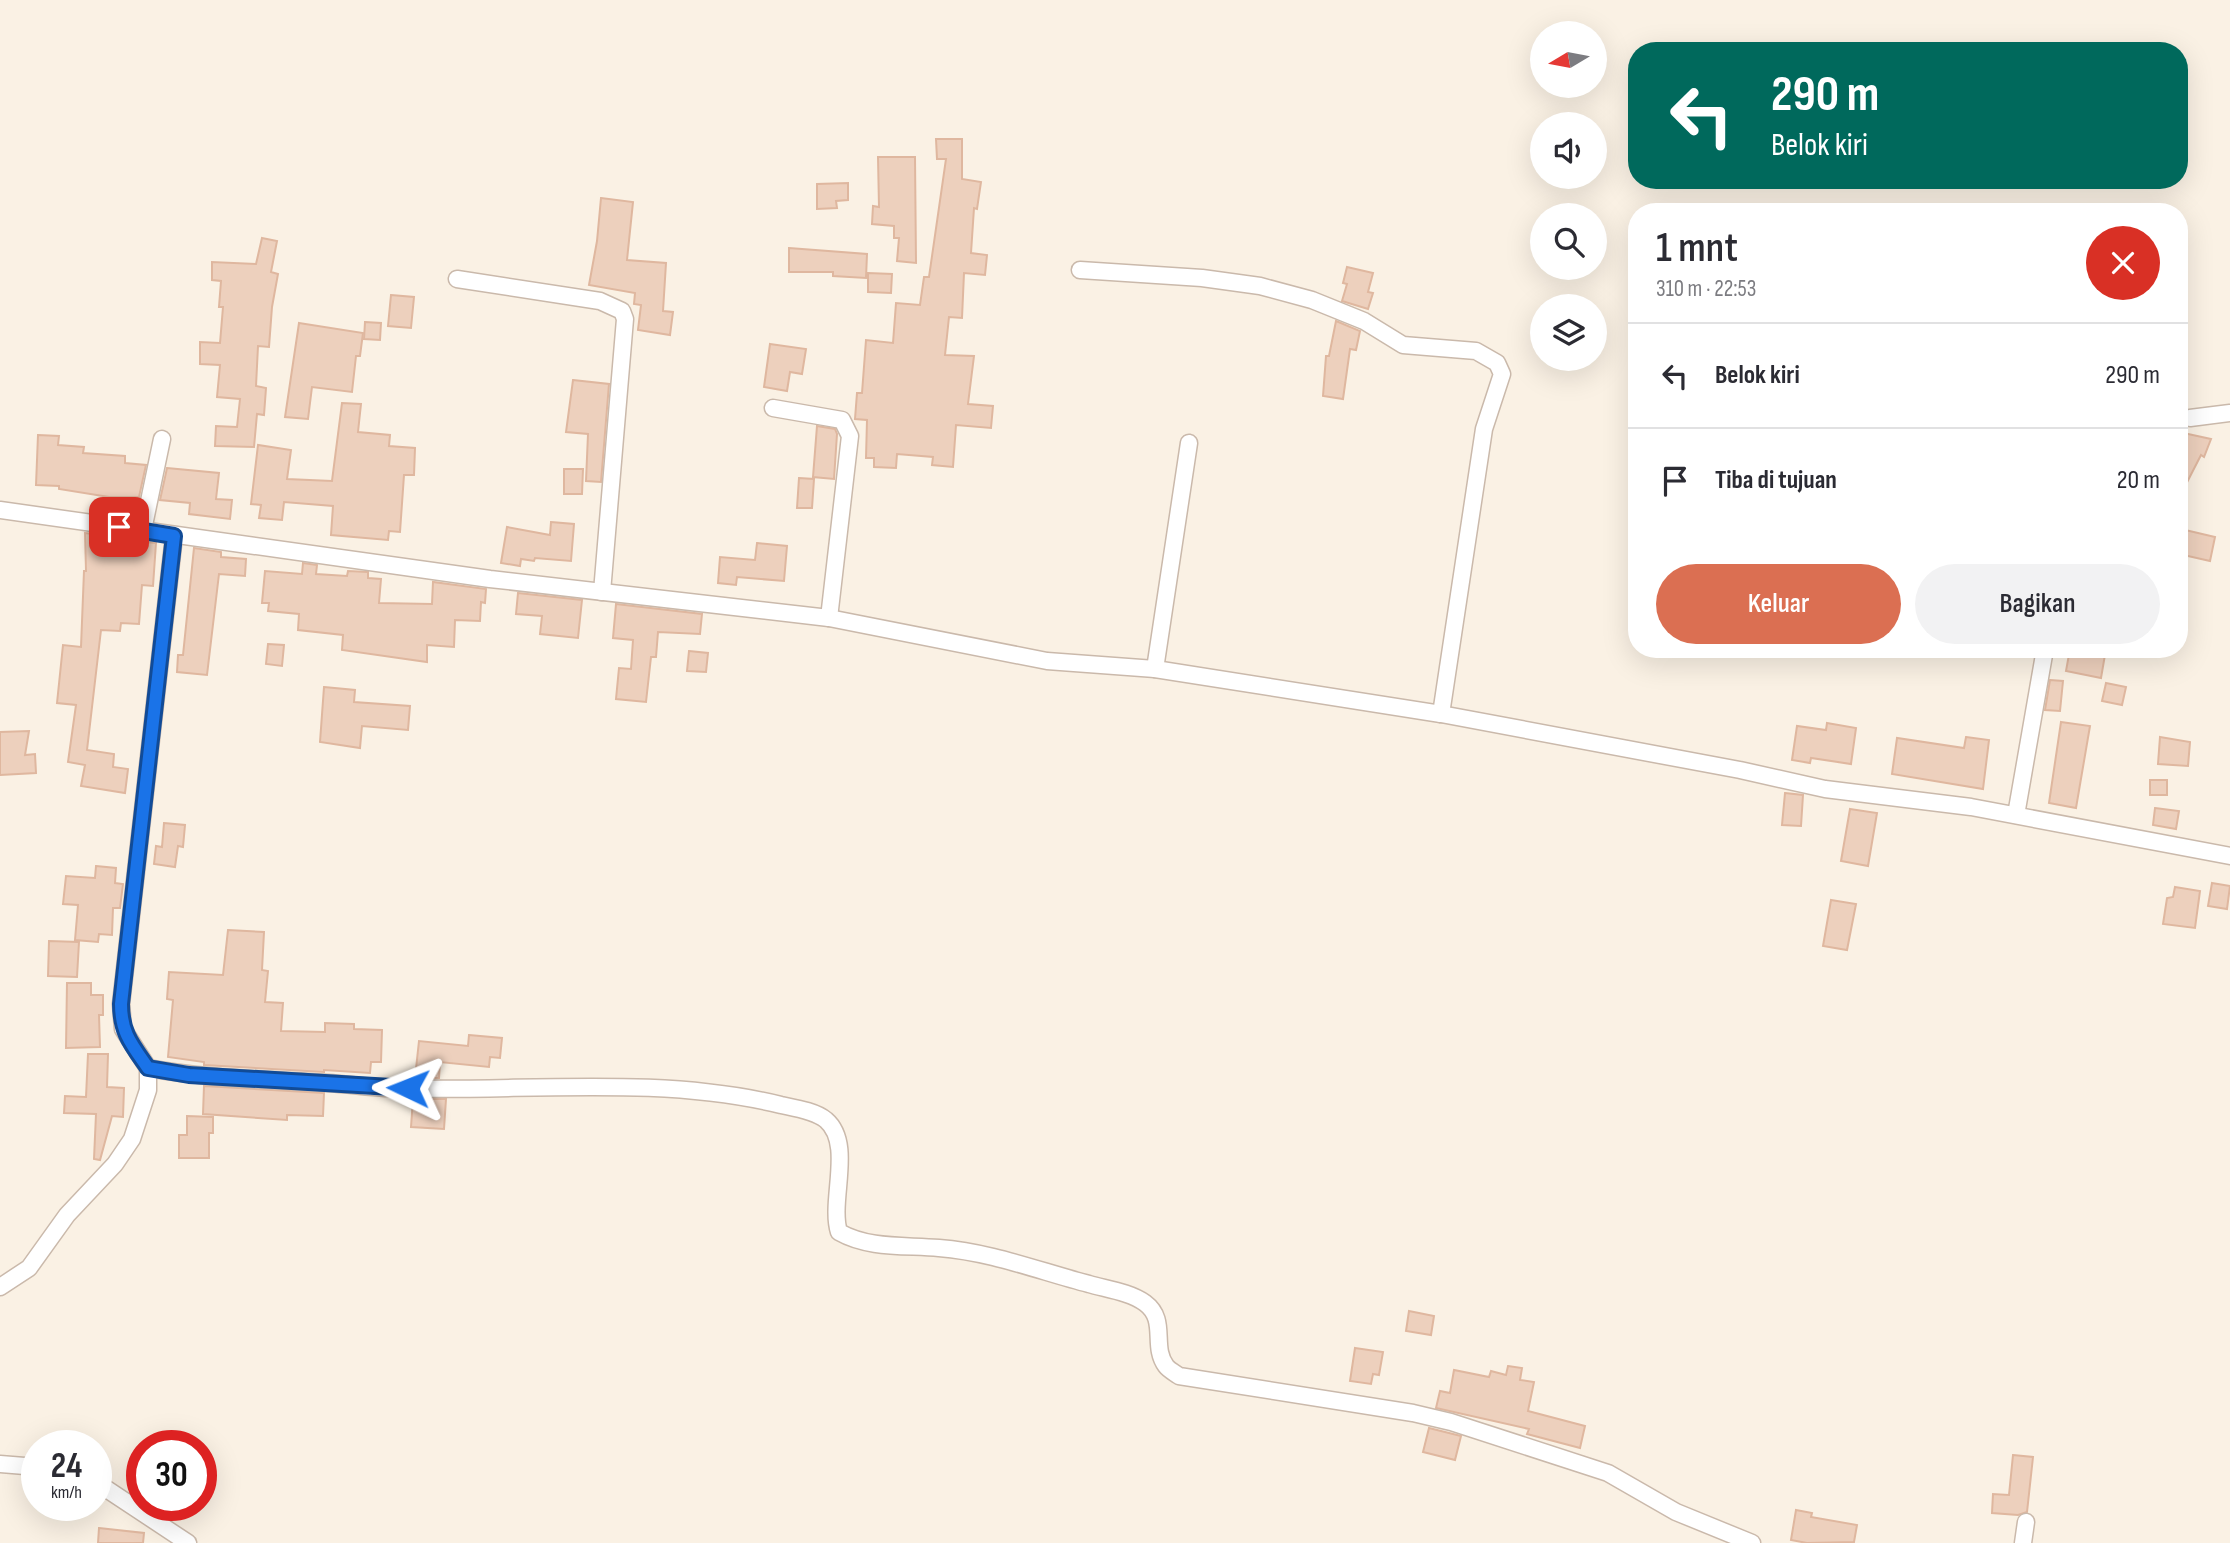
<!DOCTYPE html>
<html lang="id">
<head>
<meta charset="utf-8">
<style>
	body { margin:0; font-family:"Sofia Sans Condensed",sans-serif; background:#f2f2f3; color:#2b2b33; height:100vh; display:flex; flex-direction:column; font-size:26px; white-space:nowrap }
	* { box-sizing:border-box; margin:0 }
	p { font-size:23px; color:#7c7c81 }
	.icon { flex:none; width:38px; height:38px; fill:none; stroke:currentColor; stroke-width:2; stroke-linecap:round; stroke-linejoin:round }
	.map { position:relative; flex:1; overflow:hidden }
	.panel { position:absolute; left:1628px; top:203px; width:560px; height:455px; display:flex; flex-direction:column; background:#fff; border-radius:28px; box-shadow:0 7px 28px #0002 }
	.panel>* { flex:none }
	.guide { position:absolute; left:1628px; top:42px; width:560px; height:147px; border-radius:28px; box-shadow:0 7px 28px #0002; background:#00695c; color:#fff; overflow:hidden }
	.needle { width:46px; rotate:260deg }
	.controls { position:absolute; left:1530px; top:21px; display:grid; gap:14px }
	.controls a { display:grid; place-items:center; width:77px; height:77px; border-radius:50%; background:#fff; box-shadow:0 7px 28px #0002; font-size:35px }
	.speed { position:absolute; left:21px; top:1430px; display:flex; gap:14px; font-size:35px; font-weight:700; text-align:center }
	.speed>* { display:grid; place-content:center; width:91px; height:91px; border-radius:50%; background:#fff; box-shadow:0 7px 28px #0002; line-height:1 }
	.speed small { font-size:18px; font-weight:400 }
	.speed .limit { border:10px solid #d22; background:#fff; color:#111 }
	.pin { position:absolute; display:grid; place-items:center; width:60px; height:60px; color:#fff; margin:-30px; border-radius:14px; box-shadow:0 4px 10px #0006 }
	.me { position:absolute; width:77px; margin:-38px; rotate:272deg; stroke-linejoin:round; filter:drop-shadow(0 0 5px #0008) }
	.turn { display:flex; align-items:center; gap:24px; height:147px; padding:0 28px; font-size:32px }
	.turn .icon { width:91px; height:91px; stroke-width:2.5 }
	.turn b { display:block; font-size:49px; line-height:60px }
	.round { display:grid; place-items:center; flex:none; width:74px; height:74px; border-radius:37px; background:#f2f2f3 }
	.overview { display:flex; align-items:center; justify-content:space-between; height:119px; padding:0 28px }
	h1 { font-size:42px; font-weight:600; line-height:52px }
	.primary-button { display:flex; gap:14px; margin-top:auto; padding:14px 28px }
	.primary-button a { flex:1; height:80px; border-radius:42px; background:#db6f52; color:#fff; font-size:28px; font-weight:600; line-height:80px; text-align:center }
	.primary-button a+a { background:#f2f2f3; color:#2b2b33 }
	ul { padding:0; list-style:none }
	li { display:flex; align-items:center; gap:21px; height:105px; padding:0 28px; border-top:2px solid #e1e1e2 }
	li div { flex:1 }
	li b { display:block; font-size:26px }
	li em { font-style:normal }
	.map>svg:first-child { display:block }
</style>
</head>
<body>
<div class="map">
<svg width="2230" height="1543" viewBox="0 0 2230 1543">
	<rect width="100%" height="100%" fill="#faf1e4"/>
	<g fill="#edd0bd" stroke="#dfb79f" stroke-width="2">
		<polygon points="936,139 962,139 962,179 981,182 977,209 974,208 971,253 987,255 985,275 964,273 962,318 949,317 945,355 974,356 968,404 993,406 991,428 956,425 953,467 932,465 933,457 897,454 896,468 874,467 874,458 866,458 867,420 855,419 857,393 862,393 866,340 893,343 896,303 920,305 924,277 929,277 946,159 937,159"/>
		<polygon points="878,157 915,157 916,263 897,261 899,238 894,238 894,226 872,224 873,206 879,207"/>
		<polygon points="848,183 848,200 836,201 837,208 817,209 817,184"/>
		<polygon points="601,198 633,202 627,260 666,263 663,311 673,312 670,335 638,330 641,305 634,304 635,293 589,285 597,241"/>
		<polygon points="262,238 277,241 271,272 278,274 272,307 269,347 258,346 256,386 266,388 264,415 257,414 254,447 215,446 216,426 237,427 240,399 217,397 220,365 200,364 200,342 220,343 223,307 219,307 221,281 212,280 212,262 256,264"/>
		<polygon points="789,248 867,254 866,278 833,276 833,272 789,272"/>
		<polygon points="1347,267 1373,273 1368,292 1373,293 1368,309 1342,301 1347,284 1343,283"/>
		<polygon points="868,273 892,274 891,293 868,292"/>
		<polygon points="391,295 414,297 411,328 388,326"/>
		<polygon points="1336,321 1360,331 1356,350 1350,349 1343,399 1323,396 1326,356 1329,356"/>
		<polygon points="365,322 381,323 380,340 364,339"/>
		<polygon points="299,323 363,333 360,356 356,356 352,392 312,387 308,419 285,417"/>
		<polygon points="770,344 806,349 802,374 790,372 787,391 764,387"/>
		<polygon points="573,380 609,384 601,482 586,481 588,434 566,432"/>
		<polygon points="342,403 361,404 358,432 390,435 389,446 415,448 414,475 404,475 400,532 389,531 388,540 331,535 333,506 284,502 282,520 259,518 261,505 251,504 258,445 291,450 287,479 332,481"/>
		<polygon points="817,426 835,429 837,434 834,479 813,477"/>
		<polygon points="2179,432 2211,439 2204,457 2201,455 2179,498"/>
		<polygon points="38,435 59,436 58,445 84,447 83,453 125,456 125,463 146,465 139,497 109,497 59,489 59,486 36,485"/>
		<polygon points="167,468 219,473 216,499 232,500 230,519 189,514 190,503 160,500"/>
		<polygon points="564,469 583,469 582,494 564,494"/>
		<polygon points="799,478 814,479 812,508 797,508"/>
		<polygon points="551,522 574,524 571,561 535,558 534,561 521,559 520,566 501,563 507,527 550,535"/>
		<polygon points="2181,529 2215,537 2210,561 2179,554"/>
		<polygon points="85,533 101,535 101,538 156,543 153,586 142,585 139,624 121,623 120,631 101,630 87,750 114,754 113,767 128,769 125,793 81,786 85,765 68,762 76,705 57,703 63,645 81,647 84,571 86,571"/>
		<polygon points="757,543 787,546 784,581 737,577 736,585 718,583 720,557 755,560"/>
		<polygon points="194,548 221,552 221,557 246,559 245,576 219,574 207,675 177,672 178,655 183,655"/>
		<polygon points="303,563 317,565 316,574 347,576 348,571 368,572 368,578 381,579 379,603 432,604 433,582 486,589 485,603 481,602 480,621 455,620 454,647 427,645 427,662 342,650 343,635 298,630 299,614 268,611 269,603 262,603 265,571 302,574"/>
		<polygon points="518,593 582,600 578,638 540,634 542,616 516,614"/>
		<polygon points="616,604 702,614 700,634 658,632 656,657 651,657 646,702 616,699 619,668 631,669 633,640 613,638"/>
		<polygon points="268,644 284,645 282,666 266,664"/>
		<polygon points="2070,649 2106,649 2101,678 2066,671"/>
		<polygon points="689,651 708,653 706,672 687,671"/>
		<polygon points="2050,680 2063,681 2060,711 2045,710"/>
		<polygon points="2106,683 2126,687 2122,705 2102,701"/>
		<polygon points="324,687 355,690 354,702 410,706 408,730 362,726 360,748 320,742"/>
		<polygon points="2061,722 2090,726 2076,808 2049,803"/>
		<polygon points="1827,723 1856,728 1851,764 1811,758 1810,763 1792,760 1797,726 1826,730"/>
		<polygon points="29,731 25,755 35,754 36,773 0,775 0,732"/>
		<polygon points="1966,737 1989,740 1983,789 1892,774 1897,738 1964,748"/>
		<polygon points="2160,737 2190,742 2188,766 2158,764"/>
		<rect x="2150" y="780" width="17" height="15"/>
		<polygon points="1785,793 1803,795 1801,826 1782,825"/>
		<polygon points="2155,808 2179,811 2176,829 2153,825"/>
		<polygon points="1850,809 1877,813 1868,866 1841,861"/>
		<polygon points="164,823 185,825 183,847 178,846 175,867 154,864 156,846 162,847"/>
		<polygon points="96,866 116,868 115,883 123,884 120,908 113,908 112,935 99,934 98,942 75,940 78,905 63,904 66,876 95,878"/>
		<polygon points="2212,883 2230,886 2227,909 2208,906"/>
		<polygon points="2175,887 2200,891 2195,928 2163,924 2167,898 2173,897"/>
		<polygon points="1831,900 1856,904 1847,950 1823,946"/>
		<polygon points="228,930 264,932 262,970 268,971 265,1002 283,1003 281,1031 325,1032 325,1023 354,1024 354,1029 382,1030 381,1062 371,1062 370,1073 324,1070 324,1072 204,1065 204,1062 168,1057 173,1000 167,999 169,972 223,975"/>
		<polygon points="49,941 79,942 77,977 48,976"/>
		<polygon points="67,983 91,983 91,995 103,995 103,1015 99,1015 100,1047 66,1048"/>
		<polygon points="469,1035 502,1038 500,1058 490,1057 489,1067 440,1062 439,1078 415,1078 419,1041 468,1046"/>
		<polygon points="88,1054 108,1054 107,1087 124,1088 123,1117 112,1116 100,1160 94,1159 96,1114 64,1113 65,1096 86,1097"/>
		<polygon points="204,1086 324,1093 323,1116 287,1115 287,1120 203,1114"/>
		<polygon points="413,1099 446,1099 444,1129 411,1127"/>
		<polygon points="187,1116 213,1117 213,1133 209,1133 209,1158 179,1158 179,1135 187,1135"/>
		<polygon points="1409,1311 1434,1316 1431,1335 1406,1331"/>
		<polygon points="1355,1348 1383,1352 1379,1375 1373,1374 1371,1384 1350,1381"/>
		<polygon points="1508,1366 1522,1368 1520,1380 1534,1382 1528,1411 1585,1426 1580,1448 1527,1434 1529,1429 1436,1408 1440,1391 1450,1393 1454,1370 1489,1377 1491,1371 1506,1375"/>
		<polygon points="1429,1428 1461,1436 1455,1460 1423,1452"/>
		<polygon points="2013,1455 2033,1457 2027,1512 2018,1515 1992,1513 1993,1494 2009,1495"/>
		<polygon points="1796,1510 1812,1513 1811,1517 1857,1525 1854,1542 1807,1543 1791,1540"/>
		<polygon points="99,1528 144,1533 143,1543 98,1543"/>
	</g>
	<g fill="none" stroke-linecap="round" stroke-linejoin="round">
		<g stroke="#cab9ab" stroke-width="19">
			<g id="minor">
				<polyline points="1080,270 1202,278 1260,286 1312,300 1364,321 1403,345 1476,351 1497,363 1502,374 1484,429 1441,714"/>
				<polyline points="457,279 600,301 622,311 625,319 602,592"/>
				<polyline points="773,408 842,420 850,436 829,618"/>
				<polyline points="2190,418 2230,413"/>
				<polyline points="0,510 490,579 829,618 1047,661 1155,669 1441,714 1740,770 1825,789 1971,807 2230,856"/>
				<polyline points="143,530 162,439"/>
				<polyline points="1155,669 1189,443"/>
				<polyline points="2016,815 2045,649"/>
				<path d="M148,1068C208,1079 267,1079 327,1083C347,1084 366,1087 385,1088C515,1093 654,1074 781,1105C795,1108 815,1111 826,1120C854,1144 829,1201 839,1232C869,1249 905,1245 939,1248C991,1252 1039,1271 1089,1284C1106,1289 1130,1292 1145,1303C1168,1320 1151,1346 1166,1366C1169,1370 1175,1373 1179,1376L1413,1413L1451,1422L1608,1473L1676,1512L1752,1543"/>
				<polyline points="0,1287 29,1268 67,1215 115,1164 132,1139 148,1090 148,1068 123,1029 121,1004 174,536"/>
				<polyline points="0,1464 37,1467"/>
				<polyline points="96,1482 188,1543"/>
				<polyline points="2023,1543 2026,1522"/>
			</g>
		</g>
		<use href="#minor" stroke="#fff" stroke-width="16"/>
	</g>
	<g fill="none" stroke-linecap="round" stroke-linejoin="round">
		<g stroke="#114b97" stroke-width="18">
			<path id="route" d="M119,527L174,536L121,1004C121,1033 132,1045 148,1068L189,1075L408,1088"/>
		</g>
		<use href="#route" stroke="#1a73e8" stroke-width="12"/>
	</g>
</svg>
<div class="controls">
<a><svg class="needle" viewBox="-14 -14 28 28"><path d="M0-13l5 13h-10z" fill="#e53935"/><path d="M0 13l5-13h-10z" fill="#7c7c81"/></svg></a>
<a><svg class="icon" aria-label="sound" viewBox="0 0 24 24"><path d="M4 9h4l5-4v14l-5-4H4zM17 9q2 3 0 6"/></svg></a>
<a><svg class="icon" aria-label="search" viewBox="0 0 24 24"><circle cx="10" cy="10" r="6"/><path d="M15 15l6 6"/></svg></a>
<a><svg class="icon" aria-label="layers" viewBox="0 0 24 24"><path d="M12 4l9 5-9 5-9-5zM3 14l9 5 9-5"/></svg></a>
</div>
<div class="speed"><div>24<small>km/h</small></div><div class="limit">30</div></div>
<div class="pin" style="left:119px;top:527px;background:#d93025"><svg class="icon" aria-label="arrive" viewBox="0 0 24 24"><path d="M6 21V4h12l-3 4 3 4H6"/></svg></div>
<svg class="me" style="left:408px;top:1088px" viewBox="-20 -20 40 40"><path d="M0-17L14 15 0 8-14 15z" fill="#1a73e8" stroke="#fff" stroke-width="4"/></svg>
<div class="guide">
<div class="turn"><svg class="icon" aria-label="left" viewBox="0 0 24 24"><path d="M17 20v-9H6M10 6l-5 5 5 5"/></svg><div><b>290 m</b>Belok kiri</div></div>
</div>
<section class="panel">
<div class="overview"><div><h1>1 mnt</h1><p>310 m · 22:53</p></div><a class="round" style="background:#d93025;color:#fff"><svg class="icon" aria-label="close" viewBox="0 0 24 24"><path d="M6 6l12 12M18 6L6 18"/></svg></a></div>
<ul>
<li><svg class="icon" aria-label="left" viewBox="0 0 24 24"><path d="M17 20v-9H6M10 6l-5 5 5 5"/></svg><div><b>Belok kiri</b></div><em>290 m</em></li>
<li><svg class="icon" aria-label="arrive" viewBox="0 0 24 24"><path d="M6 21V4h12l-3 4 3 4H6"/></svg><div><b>Tiba di tujuan</b></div><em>20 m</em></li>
</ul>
<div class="primary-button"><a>Keluar</a><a>Bagikan</a></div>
</section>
</div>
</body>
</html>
